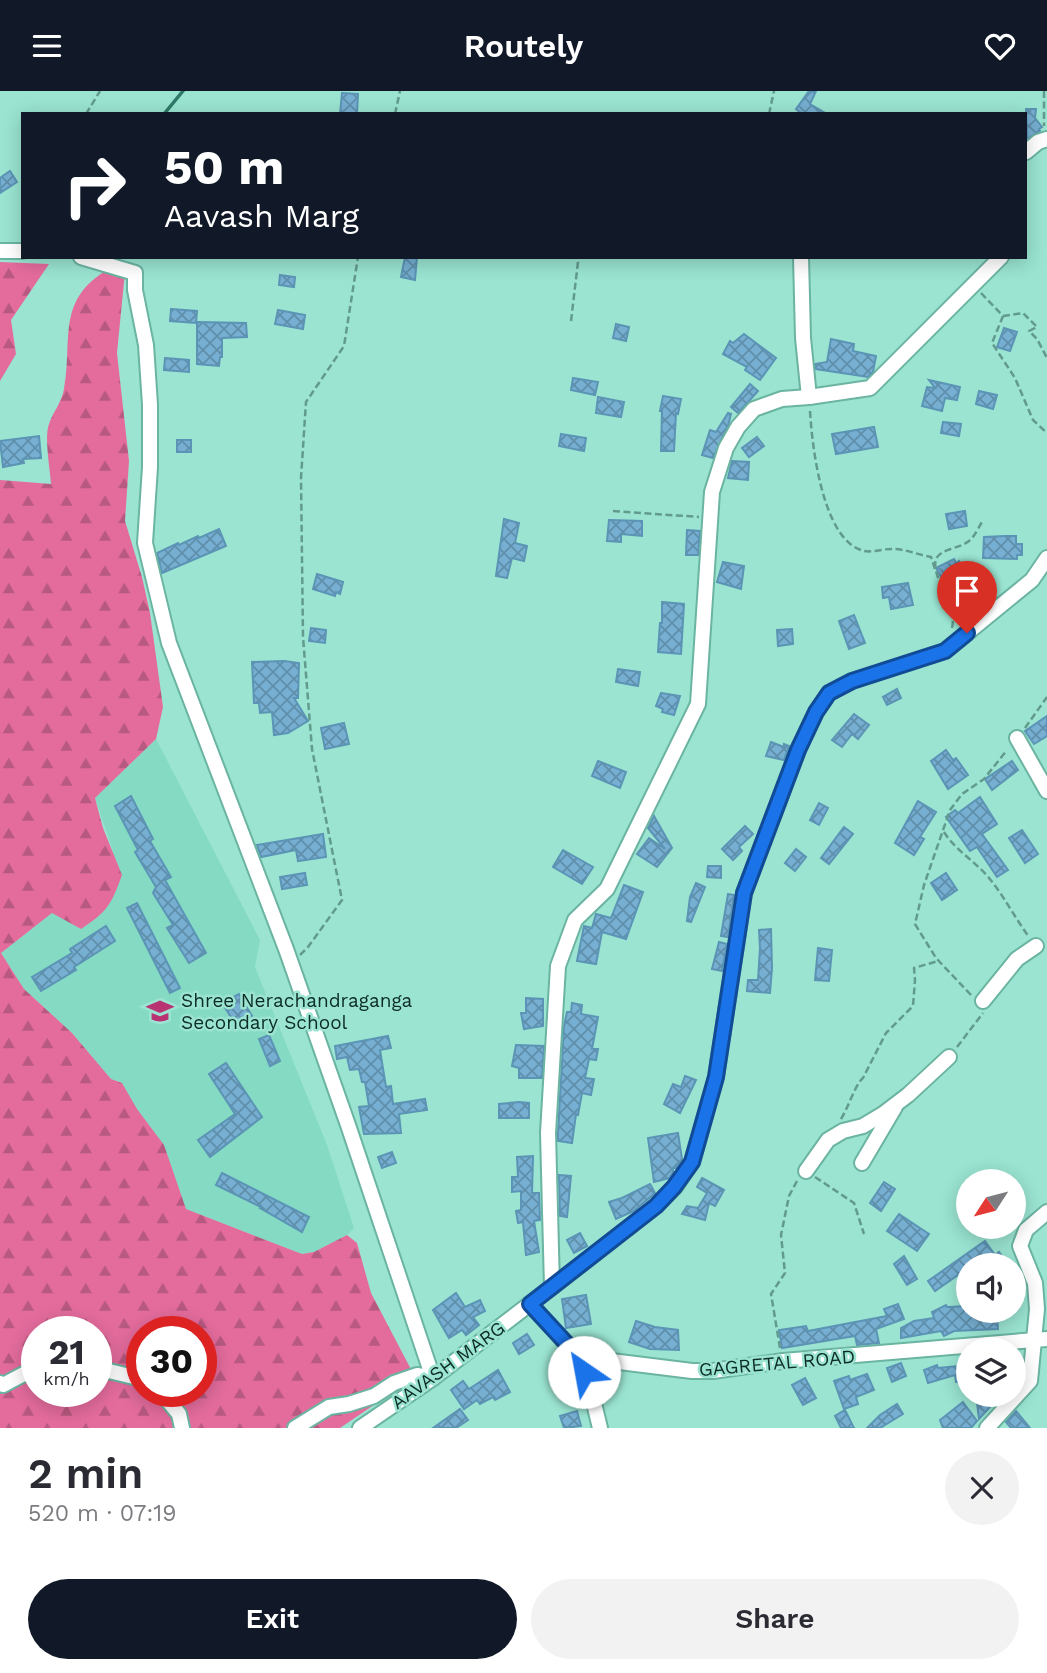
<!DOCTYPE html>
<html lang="en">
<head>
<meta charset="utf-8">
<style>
	body { margin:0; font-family:"Work Sans",sans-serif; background:#f2f2f3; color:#2b2b33; height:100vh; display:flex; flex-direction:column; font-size:26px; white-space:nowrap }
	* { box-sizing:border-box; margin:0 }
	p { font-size:23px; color:#7c7c81 }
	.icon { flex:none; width:38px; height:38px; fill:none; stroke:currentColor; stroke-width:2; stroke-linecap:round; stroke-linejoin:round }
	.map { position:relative; height:1337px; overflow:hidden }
	.panel { display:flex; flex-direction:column; background:#fff; flex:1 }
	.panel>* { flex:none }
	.hud { position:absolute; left:21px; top:21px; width:1006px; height:147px; border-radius:0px; box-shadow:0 4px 18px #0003; background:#111827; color:#fff; overflow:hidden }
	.needle { width:46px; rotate:234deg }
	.controls { position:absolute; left:956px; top:1078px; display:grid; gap:14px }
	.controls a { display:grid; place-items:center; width:70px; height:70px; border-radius:50%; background:#fff; box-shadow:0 4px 18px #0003; font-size:35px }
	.speed { position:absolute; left:21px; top:1225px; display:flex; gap:14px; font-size:35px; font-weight:700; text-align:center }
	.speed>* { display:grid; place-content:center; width:91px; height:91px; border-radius:50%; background:#fff; box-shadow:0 4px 18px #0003; line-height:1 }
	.speed small { font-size:18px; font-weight:400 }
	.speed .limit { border:10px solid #d22; background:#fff; color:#111 }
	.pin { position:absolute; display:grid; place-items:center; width:60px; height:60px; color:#fff; margin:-72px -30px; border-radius:50% 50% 50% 0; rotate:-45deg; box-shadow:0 0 7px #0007 }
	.pin .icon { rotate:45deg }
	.me { position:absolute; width:77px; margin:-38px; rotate:327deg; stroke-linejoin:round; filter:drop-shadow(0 0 5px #0008) }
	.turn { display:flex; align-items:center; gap:24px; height:147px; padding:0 28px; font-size:32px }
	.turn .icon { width:91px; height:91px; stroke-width:2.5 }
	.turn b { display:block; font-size:49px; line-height:60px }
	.round { display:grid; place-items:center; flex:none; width:74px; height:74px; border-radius:37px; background:#f2f2f3 }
	.overview { display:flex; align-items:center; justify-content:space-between; height:119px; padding:0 28px }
	h1 { font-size:42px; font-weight:600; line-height:52px }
	.primary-button { display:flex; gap:14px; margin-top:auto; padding:14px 28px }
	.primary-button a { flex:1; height:80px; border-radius:42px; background:#111827; color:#fff; font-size:28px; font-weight:600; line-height:80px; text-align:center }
	.primary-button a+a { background:#f2f2f3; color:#2b2b33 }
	header { display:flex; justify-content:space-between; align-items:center; height:91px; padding:0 28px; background:#111827; color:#fff; font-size:32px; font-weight:600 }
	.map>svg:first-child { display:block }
</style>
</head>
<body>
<header><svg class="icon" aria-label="menu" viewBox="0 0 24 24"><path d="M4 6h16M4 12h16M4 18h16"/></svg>Routely<svg class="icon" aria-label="heart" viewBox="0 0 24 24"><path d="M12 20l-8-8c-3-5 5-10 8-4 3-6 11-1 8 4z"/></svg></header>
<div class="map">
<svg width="1047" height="1337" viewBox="0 0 1047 1337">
	<defs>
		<pattern id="forest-firs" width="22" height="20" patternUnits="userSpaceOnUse" patternTransform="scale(1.75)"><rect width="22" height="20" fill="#e46c9d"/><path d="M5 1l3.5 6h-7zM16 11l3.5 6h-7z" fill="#b75980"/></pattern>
		<pattern id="building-cross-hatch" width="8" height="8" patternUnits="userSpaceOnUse" patternTransform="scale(1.75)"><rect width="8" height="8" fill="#76afd2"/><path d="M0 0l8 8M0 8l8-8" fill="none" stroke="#5f8faa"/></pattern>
	</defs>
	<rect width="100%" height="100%" fill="#9ae4d1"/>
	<polygon fill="#85dac4" points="156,648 260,849 255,876 327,1054 354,1137 347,1144 314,1161 302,1163 186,1118 180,1101 122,992 111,988 72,942 24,898 1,862 52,822 113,760 95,707"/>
	<g fill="url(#forest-firs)" fill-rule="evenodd">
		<polygon points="0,171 49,173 11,229 16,263 0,290"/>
		<path d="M104,181H125L117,262L129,370L125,430L142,486L150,522L163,616L156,648L95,707L103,737L122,784C111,814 108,820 81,838L52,822L1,862L24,898L72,942L111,988L122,992L137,1018L164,1054L186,1118L302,1163L314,1161L347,1144L357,1152L371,1202L415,1286L340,1337H0V389L51,393C50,378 44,346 49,333C53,321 62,311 64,298C73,252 56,211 104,181ZM37,1241H96V1300H37ZM142,1241H201V1300H142Z"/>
	</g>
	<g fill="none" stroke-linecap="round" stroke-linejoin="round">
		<polyline stroke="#2e7a6a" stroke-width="3.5" points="164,23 183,0"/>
	</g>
	<g fill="url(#building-cross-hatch)" stroke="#5b94b5" stroke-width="2">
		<polygon points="809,0 816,0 810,13 827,23 802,23 796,18"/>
		<polygon points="342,2 358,3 357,23 340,23"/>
		<polygon points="1026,18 1036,18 1035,27 1042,36 1039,38 1040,40 1027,48"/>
		<polygon points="10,80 17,91 0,102 0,87"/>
		<polygon points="405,166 417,166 415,189 401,186"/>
		<polygon points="280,184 295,186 294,196 279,194"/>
		<polygon points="171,218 197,220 196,232 170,230"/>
		<polygon points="278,219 305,224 303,238 275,233"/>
		<polygon points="197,231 246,232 247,246 222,247 222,266 220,266 219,275 197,273"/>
		<polygon points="616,233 629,236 626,250 613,247"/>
		<polygon points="1004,237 1017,241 1010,260 997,256"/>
		<polygon points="744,243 776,267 760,289 745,279 747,276 723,263 730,250 733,252"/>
		<polygon points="831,248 854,253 853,260 876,265 873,281 868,286 816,278 815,273 827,271"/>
		<polygon points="165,267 189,269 189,281 164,279"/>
		<polygon points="573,287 598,291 595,304 571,299"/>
		<polygon points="929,289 960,296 957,309 945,307 942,320 922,315 927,296 935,297"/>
		<polygon points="750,293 758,300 738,322 731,316"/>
		<polygon points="979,300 997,304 993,318 976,313"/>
		<polygon points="663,305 681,308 678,323 676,322 674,360 661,360 662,320 660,320"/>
		<polygon points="598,306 624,311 621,326 596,322"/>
		<polygon points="728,322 731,323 728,335 713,367 702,364 710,339 716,341"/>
		<polygon points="943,331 961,333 959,345 941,342"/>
		<polygon points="874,336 878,356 836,363 832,343"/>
		<polygon points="561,343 586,347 584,360 559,355"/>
		<polygon points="39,345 41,367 23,368 24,372 3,376 0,350"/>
		<polygon points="757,346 764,355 749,366 742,357"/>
		<rect x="177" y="349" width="14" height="12"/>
		<polygon points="732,370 749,371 748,389 728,387"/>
		<polygon points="965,420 967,435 949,438 946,423"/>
		<polygon points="504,428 519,432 515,452 527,455 524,470 512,467 507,487 496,485"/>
		<polygon points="609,429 642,430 642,445 621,443 621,451 607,450"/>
		<polygon points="219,438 226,455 162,482 157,462 178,452 179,454 198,445 199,447"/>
		<polygon points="687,439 700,440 698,464 686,464"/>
		<polygon points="1005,445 1016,445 1016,453 1022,453 1022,464 1017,464 1017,468 983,467 984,446"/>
		<polygon points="954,468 956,472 959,470 965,482 945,493 936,477"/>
		<polygon points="723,471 744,475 741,498 717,491"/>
		<polygon points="317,483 343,491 340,503 336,501 335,505 313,498"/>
		<polygon points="908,492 913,514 891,518 889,506 883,507 882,496"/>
		<polygon points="662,511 684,513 681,563 658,561 660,532 662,532"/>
		<polygon points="854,524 865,552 849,558 839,530"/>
		<polygon points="311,537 326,539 325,552 309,550"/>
		<polygon points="792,538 793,553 778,555 777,539"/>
		<polygon points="284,570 299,572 298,607 294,607 308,630 288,642 274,644 272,621 260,622 259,612 254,612 252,571"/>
		<polygon points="618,578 640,581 638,595 616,591"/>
		<polygon points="897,598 901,607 887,614 883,606"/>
		<polygon points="661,602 680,605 674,624 662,621 663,618 656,615"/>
		<polygon points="854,623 869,634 858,648 852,643 842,656 832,649"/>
		<polygon points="1047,625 1047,645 1034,653 1025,640"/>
		<polygon points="344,632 349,653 325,658 321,637"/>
		<polygon points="771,651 784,656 784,653 789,655 784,669 766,665"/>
		<polygon points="946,659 953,669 956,667 968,684 948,698 931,670"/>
		<polygon points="598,670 626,681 620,697 592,685"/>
		<polygon points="1012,670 1018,679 992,699 985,688"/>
		<polygon points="131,705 153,748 150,750 171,786 165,789 206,862 189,872 167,837 173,834 153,802 156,796 135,761 138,759 115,715"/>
		<polygon points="980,706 997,733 982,743 1008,779 997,786 977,756 970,760 946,726 955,719 958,722"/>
		<polygon points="918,710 936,721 920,746 924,748 914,764 895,752"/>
		<polygon points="819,712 828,717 819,734 810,729"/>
		<polygon points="654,725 672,757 657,776 637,763 649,747 665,758 648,737"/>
		<polygon points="745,735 753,743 739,756 742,760 733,769 722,758"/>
		<polygon points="844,736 853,743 829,773 821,767"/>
		<polygon points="1022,739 1038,763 1025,772 1009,747"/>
		<polygon points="323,743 326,766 298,770 296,759 261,766 257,754"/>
		<polygon points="796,758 806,766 795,780 785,772"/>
		<polygon points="563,759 593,776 582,793 553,776"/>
		<polygon points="708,775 721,775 721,787 707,786"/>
		<polygon points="305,782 307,794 282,798 280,786"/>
		<polygon points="946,782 957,799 942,809 931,792"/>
		<polygon points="696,792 705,796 691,831 687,830 690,806"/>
		<polygon points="624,794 643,801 626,848 602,841 596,873 577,870 584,835 592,837 596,823 611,827"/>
		<polygon points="728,803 734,804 728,846 721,845"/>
		<polygon points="137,812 180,897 170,902 127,817"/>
		<polygon points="106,835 115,850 74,876 76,879 41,900 32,886 72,862 70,858"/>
		<polygon points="771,838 772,877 770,902 747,900 748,889 758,889 760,857 759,839"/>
		<polygon points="719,851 727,853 722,880 712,878"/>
		<polygon points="818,857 832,859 829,890 815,889"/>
		<polygon points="239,903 252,925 236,934 222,912"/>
		<polygon points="526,907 543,908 543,935 524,938 521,922 526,922"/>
		<polygon points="572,912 582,914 581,923 598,926 592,958 598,958 596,969 589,968 585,987 594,988 591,1004 582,1002 578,1024 576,1023 572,1052 558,1050 558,1042 564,935 567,921 571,921"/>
		<polygon points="269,944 280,970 270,975 259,948"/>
		<polygon points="388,945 391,957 380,959 386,996 391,995 393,1013 425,1008 427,1019 399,1023 401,1042 364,1043 359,1016 369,1015 365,991 362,991 359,978 350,979 347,966 337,968 335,955"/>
		<polygon points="516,954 544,955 542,987 519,987 519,977 512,975"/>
		<polygon points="226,972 262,1026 210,1066 198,1049 235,1023 209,983"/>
		<polygon points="685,985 696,989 680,1022 664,1013 673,993 681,996"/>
		<polygon points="519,1011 529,1012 529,1027 499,1027 499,1013"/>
		<polygon points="678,1042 682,1068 676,1077 673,1077 673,1081 670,1087 654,1091 648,1047"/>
		<polygon points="392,1061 396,1072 382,1077 378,1066"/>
		<polygon points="533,1065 532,1102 539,1102 540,1129 534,1130 539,1161 526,1164 523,1131 518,1132 516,1120 521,1119 521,1100 512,1101 512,1086 518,1086 517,1066"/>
		<polygon points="222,1082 309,1126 302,1141 260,1117 261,1116 216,1094"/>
		<polygon points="559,1084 571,1085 567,1126 560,1125"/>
		<polygon points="702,1087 724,1099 715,1115 709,1112 705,1129 682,1123 687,1115 698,1117 707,1102 697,1096"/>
		<polygon points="884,1091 895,1098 881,1120 870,1112"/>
		<polygon points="650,1093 655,1102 634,1120 616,1128 609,1111 622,1107"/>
		<polygon points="899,1123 929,1143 917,1160 887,1140"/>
		<polygon points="580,1142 587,1155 574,1162 567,1149"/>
		<polygon points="985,1150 995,1164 999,1161 1008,1174 980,1174 983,1172 981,1168 968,1174 968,1177 935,1200 928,1190"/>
		<polygon points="904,1165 917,1188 907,1194 894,1173"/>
		<polygon points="456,1202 465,1216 480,1209 485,1220 473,1226 479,1234 466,1244 462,1239 449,1247 433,1219"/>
		<polygon points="586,1204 591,1233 566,1237 562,1208"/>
		<polygon points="898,1213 904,1228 876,1238 879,1252 857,1254 855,1245 782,1257 779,1239 806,1235 808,1240 887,1225 884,1218"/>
		<polygon points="946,1214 947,1216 968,1215 968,1220 997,1220 998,1238 954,1240 944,1245 941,1240 901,1247 901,1237 914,1230 934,1227 932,1221"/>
		<polygon points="636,1230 655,1236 678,1239 679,1259 650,1258 629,1251"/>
		<polygon points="527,1243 534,1254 519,1263 513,1252"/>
		<polygon points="901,1272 906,1285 892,1291 887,1277"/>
		<polygon points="937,1274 938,1277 968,1274 968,1290 956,1291 955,1284 928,1292 924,1279"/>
		<polygon points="498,1279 510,1301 495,1309 493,1306 480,1313 477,1309 464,1318 451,1299 463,1290 469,1298"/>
		<polygon points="867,1283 874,1299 856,1306 858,1313 844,1318 834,1290 849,1285 850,1289"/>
		<polygon points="805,1287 816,1307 803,1314 792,1294"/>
		<polygon points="976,1304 1001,1304 979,1328"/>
		<polygon points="963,1311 977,1330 971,1337 943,1337 940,1329"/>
		<polygon points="897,1313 903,1323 880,1337 867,1337 880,1324"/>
		<polygon points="460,1318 468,1329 456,1337 433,1337"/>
		<polygon points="845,1319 854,1337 841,1337 835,1325"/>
		<polygon points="577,1320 581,1335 564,1337 560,1325"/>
		<polygon points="1016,1320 1030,1337 1011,1337 1006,1331"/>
	</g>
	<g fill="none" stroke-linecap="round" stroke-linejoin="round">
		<g stroke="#6bb4a2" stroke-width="18">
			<g id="minor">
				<polyline points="1026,61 1038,51 1047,48"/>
				<polyline points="0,160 23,160"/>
				<polyline points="81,166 135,182 135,199 146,254 150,314 150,376 145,452 169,552 286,858 348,1034 433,1287 417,1284 394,1292 374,1305 349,1313 329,1316 295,1337"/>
				<polyline points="801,166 803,247 809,306"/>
				<polyline points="1017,647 1047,700"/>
				<polyline points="983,910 1017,868 1036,855"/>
				<polyline points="862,1072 895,1016"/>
				<polyline points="806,1080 828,1049 843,1040 863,1035 883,1023 908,1004 949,966"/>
				<polyline points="552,1196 548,1042 558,875 575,829 607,798 698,613 712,401 726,357 738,336 754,318 782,308 809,306 870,297 1001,166"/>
				<polyline points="530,1213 579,1266 692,1280 713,1280 783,1270 1047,1248"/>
				<polyline points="579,1266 590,1296 600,1337"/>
				<polyline points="96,1279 109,1280 142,1288"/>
				<polyline points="0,1292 3,1294 37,1276"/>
				<polyline points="160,1300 179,1323 182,1337"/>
				<polyline points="360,1337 433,1287 552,1196 656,1115 675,1096 692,1071 716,986 744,802 798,659 816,621 829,602 852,590 945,560 1032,489 1047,467"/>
				<polyline points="987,1337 1030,1290 1037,1218 1035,1192 1020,1155 1026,1139 1047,1121"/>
			</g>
		</g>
		<g stroke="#629b8d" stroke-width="2.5" stroke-dasharray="7 3.5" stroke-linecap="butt">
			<polyline points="1044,0 1044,35"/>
			<polyline points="86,23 100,0"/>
			<polyline points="395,23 400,0"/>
			<polyline points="769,23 774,0"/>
			<polyline points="981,202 1003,225 992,252 1015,287 1033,329 1047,342"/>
			<polyline points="1003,225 1023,222 1037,236 1029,240 1037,248 1047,267"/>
			<polyline points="571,230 578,171 576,166"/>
			<path d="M810,320C812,354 822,446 861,459C871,463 883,457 894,458C905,458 919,464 931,466L935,478"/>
			<polyline points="613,420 699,426"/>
			<path d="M952,537C958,515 930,485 936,468C940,458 961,457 969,450C975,445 978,437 982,431"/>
			<polyline points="1025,637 1047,606"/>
			<path d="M944,741C955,759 975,770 989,787C1004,805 1015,827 1029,846"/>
			<polyline points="300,864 308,856 342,809 312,658 303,546 301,387 306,311 344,255 358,166"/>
			<polyline points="971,904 936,867 915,833 924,794 950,719 962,703 984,688 1007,659"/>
			<polyline points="957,956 983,922"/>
			<path d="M841,1028C848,1017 856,992 863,987L886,942L913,915L915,889L914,877L938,870"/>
			<polyline points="815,1086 854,1112 864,1143"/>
			<polyline points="780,1257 771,1203 785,1182 781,1144 789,1105 797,1090"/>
		</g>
		<use href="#minor" stroke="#fff" stroke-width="14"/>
	</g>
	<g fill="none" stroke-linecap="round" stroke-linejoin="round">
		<g stroke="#114b97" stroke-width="18">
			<polyline id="route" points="584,1281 579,1266 530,1213 656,1115 674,1096 692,1071 716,986 744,802 798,659 816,621 829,602 852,590 945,560 967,542"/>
		</g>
		<use href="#route" stroke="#1a73e8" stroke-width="12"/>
	</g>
	<defs>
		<g id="school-bare" transform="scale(2.1)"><path d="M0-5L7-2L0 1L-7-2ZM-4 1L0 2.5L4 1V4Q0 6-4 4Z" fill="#b93272" stroke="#9ae4d1" stroke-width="2.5" paint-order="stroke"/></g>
	</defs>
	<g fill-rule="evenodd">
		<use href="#school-bare" x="160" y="920"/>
	</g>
	<g text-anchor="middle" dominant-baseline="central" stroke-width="5" stroke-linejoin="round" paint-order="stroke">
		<g font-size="19" fill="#0c2c25" stroke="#9ae4d1" text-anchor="start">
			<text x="181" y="909">Shree Nerachandraganga<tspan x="181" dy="22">Secondary School</tspan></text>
		</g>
		<g font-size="19" fill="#0c2c25" stroke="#9ae4d1">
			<text transform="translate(777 1272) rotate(-5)">GAGRETAL ROAD</text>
			<text transform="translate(448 1274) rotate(-36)">AAVASH MARG</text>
		</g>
	</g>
</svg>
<div class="controls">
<a><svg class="needle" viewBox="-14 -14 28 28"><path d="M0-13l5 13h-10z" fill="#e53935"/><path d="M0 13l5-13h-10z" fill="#7c7c81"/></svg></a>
<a><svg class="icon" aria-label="sound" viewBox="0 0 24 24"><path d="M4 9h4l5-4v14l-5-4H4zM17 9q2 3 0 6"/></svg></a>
<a><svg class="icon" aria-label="layers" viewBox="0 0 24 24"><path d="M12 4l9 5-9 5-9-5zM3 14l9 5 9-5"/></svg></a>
</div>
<div class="speed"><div>21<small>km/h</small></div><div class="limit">30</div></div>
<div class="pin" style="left:967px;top:542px;background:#d93025"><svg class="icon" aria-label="arrive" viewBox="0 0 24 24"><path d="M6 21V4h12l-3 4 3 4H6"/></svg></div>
<svg class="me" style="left:584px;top:1281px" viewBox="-20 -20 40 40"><circle r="19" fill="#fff"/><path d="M0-13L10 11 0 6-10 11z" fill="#1a73e8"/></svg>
<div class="hud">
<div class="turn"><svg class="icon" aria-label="right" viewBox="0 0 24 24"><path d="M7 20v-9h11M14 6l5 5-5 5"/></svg><div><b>50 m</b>Aavash Marg</div></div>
</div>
</div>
<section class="panel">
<div class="overview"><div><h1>2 min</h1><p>520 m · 07:19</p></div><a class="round"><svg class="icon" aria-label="close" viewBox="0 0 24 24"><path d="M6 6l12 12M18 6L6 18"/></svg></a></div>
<div class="primary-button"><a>Exit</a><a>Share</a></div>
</section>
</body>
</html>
